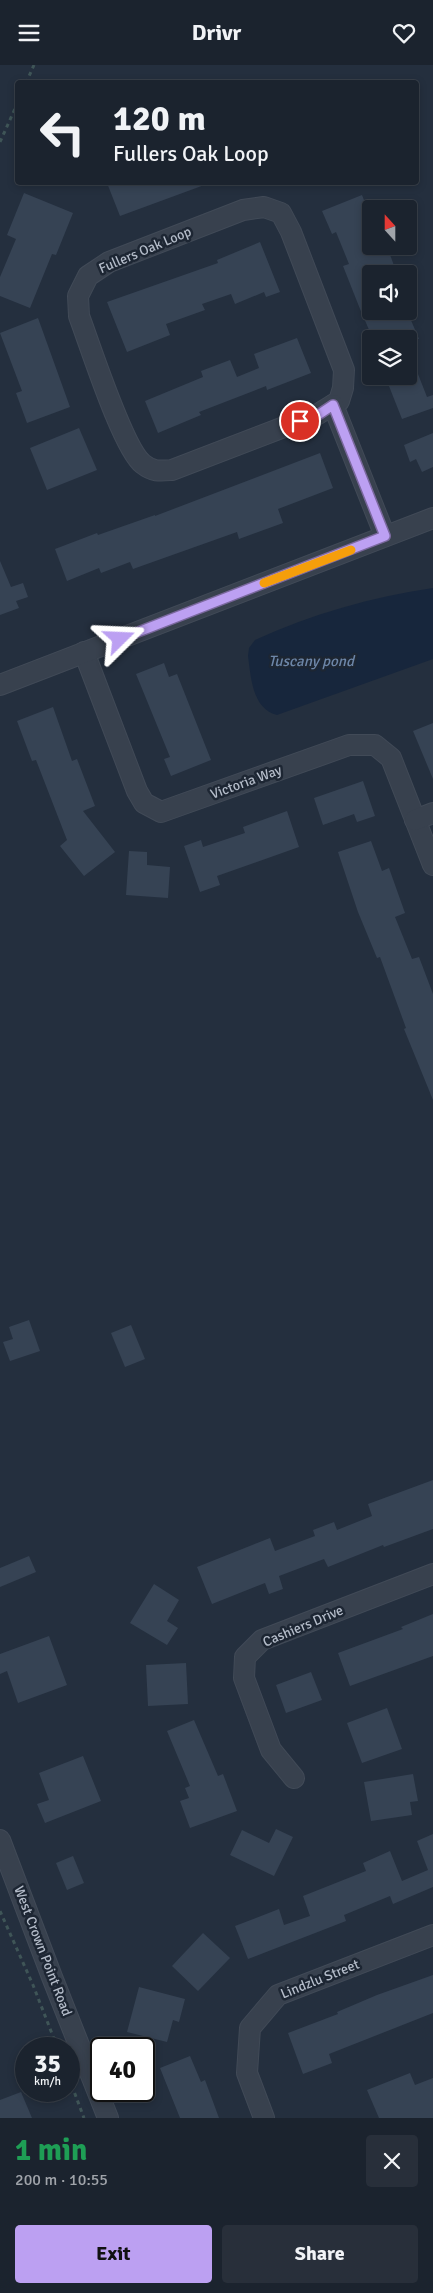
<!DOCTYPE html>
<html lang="en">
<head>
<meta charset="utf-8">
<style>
	body { margin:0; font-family:Signika,sans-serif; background:#282f3a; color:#f1f3f6; height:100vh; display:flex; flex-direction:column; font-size:19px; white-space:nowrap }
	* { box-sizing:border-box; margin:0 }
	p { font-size:16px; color:#a0a4aa }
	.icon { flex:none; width:28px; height:28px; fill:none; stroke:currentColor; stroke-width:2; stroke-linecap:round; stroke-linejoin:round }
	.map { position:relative; height:2053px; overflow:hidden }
	.details { display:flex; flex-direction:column; background:#1b232e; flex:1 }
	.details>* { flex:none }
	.top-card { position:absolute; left:15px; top:15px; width:404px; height:105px; border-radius:5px; box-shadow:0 2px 8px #0003,0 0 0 1px #39404a; background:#1b232e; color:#f1f3f6; overflow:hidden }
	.needle { width:32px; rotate:339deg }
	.tools { position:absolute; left:362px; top:135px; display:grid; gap:10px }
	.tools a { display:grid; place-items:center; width:55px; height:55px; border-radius:5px; background:#1b232e; box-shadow:0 2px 8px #0003,0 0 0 1px #39404a; font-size:25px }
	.speed { position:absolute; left:15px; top:1972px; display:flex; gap:10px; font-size:25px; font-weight:700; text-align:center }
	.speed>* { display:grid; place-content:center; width:65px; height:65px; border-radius:50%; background:#1b232e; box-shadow:0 2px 8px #0003,0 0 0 1px #39404a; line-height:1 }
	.speed small { font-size:12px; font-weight:400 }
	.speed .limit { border:2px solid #111; border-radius:8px; background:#fff; color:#111 }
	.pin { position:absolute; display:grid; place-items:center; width:42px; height:42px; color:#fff; margin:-21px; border:2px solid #fff; border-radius:50%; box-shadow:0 1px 5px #0007 }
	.me { position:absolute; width:55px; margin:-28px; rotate:69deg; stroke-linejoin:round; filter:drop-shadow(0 0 4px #0008) }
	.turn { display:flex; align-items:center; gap:18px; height:105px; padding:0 15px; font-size:22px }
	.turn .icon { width:65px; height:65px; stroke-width:2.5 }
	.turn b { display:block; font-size:35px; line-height:42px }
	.round { display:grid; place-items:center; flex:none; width:52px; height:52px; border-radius:5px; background:#282f3a }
	.headline { display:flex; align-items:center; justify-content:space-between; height:85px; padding:0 15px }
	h1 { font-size:30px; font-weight:700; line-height:38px; color:#1e9e55 }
	.primary-button { display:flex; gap:10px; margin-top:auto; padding:10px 15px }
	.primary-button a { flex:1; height:58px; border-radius:5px; background:#bca0f2; color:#111; font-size:20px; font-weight:700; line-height:58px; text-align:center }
	.primary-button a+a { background:#282f3a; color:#f1f3f6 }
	header { display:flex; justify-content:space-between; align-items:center; height:65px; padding:0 15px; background:#1b232e; font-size:22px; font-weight:700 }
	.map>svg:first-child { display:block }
</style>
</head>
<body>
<header><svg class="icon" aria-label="menu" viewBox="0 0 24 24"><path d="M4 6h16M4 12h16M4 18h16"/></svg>Drivr<svg class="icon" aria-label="heart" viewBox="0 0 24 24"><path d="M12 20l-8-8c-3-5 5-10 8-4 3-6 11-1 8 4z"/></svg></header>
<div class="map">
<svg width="433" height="2053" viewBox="0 0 433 2053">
	<rect width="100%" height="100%" fill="#242f3e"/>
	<path fill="#17263c" d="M433,523V594L277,650C252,644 251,612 248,591L249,583L255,575C311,549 372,532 433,523Z"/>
	<g fill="#364354">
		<polygon points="107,118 207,118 207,119 120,151"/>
		<polygon points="24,128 73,148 56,190 52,189 30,243 0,231 0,212 16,174 7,170"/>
		<polygon points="362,130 371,153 371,191 388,184 397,209 371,209 371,254 390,246 407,246 419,274 373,274 360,244 343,201 349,199 336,167 332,169 322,146"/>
		<polygon points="260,177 280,227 266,232 264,227 235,239 231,229 202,239 205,245 166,259 170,270 127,287 107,237 218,198 217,195"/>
		<polygon points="38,253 70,342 27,358 16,328 22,326 0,268"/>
		<polygon points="297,273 311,308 267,325 266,321 199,347 201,350 158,368 145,336 203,312 201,306 230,295 237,312 259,303 254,289"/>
		<polygon points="409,286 427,332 433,330 433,343 402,354 385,311 409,311"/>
		<polygon points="79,363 97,405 47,425 30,383"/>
		<polygon points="433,368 433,402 422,407 416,394 410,397 404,380"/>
		<polygon points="320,388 333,423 278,444 283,458 239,474 237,467 133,504 130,497 101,508 99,503 67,516 55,484 97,468 98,470 155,450 155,451"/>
		<polygon points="0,496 11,522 23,518 28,532 16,536 19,543 0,550"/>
		<polygon points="164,598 169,612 177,609 211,695 171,711 164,694 170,692 136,609"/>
		<polygon points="53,642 72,696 77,694 95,741 83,746 115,787 84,811 60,781 67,775 36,695 32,696 17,656"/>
		<polygon points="433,658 433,714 413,666"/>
		<polygon points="363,716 375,751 357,757 354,749 323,760 314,733"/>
		<polygon points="287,746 299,782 217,811 220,820 200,827 184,781 201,775 203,782 245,768 243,762"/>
		<polygon points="371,776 382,806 389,803 405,848 395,852 412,894 419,892 433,929 433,1035 404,964 406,963 380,892 377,893 358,847 338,787"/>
		<polygon points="129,786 147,787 147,800 170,802 168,833 126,830"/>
		<polygon points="29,1255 40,1286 10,1296 3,1277 13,1274 9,1262"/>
		<polygon points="131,1260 145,1294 125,1302 111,1268"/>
		<polygon points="433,1415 433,1464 384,1482 383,1480 328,1502 324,1494 279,1511 283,1524 269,1529 265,1518 212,1539 197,1502 270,1473 275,1486 315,1471 313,1465 334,1457 337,1465 372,1451 368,1439"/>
		<polygon points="29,1491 36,1507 0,1522 0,1503"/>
		<polygon points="154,1519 179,1535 167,1556 178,1563 167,1580 130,1558"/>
		<polygon points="433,1549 433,1591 350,1621 338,1588 403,1564 401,1562"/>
		<polygon points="49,1571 67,1620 18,1638 7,1606 0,1609 0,1589"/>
		<polygon points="186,1598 188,1639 148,1641 146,1600"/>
		<polygon points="311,1607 322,1635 286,1648 276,1620"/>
		<polygon points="387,1643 402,1684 362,1698 347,1658"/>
		<polygon points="194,1655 218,1711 223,1709 237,1746 190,1763 180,1736 189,1733 185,1723 190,1721 167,1666"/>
		<polygon points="83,1691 101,1736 45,1758 37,1739 49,1735 39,1708"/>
		<polygon points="413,1709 418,1736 410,1737 412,1750 371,1756 364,1717"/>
		<polygon points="276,1764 293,1772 274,1811 230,1790 242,1765 269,1778"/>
		<polygon points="433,1769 433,1822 393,1839 390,1831 344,1850 346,1856 248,1894 235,1861 279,1844 284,1860 310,1851 303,1831 366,1806 363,1798 390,1786 402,1816 428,1805 417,1776"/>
		<polygon points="73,1791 84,1818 67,1825 56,1798"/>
		<polygon points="203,1868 230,1893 198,1926 172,1901"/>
		<polygon points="433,1910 433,1948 329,1989 332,1998 303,2009 288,1968 338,1949 337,1947 377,1930"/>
		<polygon points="139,1922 185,1934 179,1957 173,1955 167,1977 127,1967"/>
		<polygon points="190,1991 201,2017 205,2015 219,2053 180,2053 160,2003"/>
		<polygon points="410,2008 415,2020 433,2013 433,2053 379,2053 367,2025"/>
		<polygon points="21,2027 32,2053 0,2053 0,2035"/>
	</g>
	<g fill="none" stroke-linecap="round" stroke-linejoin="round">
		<g stroke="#414a57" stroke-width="22">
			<g id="minor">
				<path d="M264,142L281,148L291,167L344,305L343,323L339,336L318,349L172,405C160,406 153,407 143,399C123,384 90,280 79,251L78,231L88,211L109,197L243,145Z"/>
				<polyline points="333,340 385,471"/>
				<polyline points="84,587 137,726 144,738 161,747 349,680 375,680 391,693 433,800"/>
				<polyline points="0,620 433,453"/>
				<polyline points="415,755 433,748"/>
				<polyline points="294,1713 271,1685 244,1613 245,1592 262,1575 433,1509"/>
				<polyline points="0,1775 52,1912 108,2053"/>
				<polyline points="264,2053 247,2008 250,1963 278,1930 433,1870"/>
			</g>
		</g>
		<g stroke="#3f5557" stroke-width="3" stroke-dasharray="4 4" stroke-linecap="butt">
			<polyline points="26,18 34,0"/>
			<polyline points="0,77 18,37"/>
			<polyline points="0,1846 33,1920 58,1984"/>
			<polyline points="69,2013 84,2053"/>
		</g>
		<use href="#minor" stroke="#38414e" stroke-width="20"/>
	</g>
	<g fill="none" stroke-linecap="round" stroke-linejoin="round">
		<g stroke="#7a689d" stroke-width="12">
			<polyline id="route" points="120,574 385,471 333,340 318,350 300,356"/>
		</g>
		<use href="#route" stroke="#bca0f2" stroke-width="9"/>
		<polyline stroke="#f59e0b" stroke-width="9" points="264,518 351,485"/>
	</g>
	<g text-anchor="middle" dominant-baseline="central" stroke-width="5" stroke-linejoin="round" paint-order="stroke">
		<g font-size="14" fill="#b4bcc9" stroke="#1d2633">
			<text transform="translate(145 185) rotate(-23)">Fullers Oak Loop</text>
			<text transform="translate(246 717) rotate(-20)">Victoria Way</text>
			<text transform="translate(303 1561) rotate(-23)">Cashiers Drive</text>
			<text transform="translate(43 1886) rotate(69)">West Crown Point Road</text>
			<text transform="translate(320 1914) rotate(-22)">Lindzlu Street</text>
		</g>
		<g font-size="15" font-style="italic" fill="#6d86a8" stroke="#1d2633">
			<text x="311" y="596">Tuscany pond</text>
		</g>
	</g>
</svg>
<div class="tools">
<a><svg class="needle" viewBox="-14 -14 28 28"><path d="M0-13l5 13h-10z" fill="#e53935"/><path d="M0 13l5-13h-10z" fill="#a0a4aa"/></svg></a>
<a><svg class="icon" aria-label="sound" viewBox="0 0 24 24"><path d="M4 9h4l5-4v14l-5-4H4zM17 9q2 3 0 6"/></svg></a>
<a><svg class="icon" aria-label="layers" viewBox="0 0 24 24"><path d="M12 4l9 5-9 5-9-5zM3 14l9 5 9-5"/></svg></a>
</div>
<div class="speed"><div>35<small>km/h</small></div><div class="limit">40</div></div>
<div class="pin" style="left:300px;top:356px;background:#d93025"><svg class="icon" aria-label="arrive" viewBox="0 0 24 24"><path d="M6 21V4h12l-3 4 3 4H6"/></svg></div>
<svg class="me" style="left:120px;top:574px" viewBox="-20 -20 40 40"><path d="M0-17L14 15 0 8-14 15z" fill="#bca0f2" stroke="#fff" stroke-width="4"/></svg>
<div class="top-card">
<div class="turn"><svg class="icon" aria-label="left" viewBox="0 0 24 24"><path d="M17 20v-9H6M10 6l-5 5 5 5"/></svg><div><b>120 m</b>Fullers Oak Loop</div></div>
</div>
</div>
<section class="details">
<div class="headline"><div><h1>1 min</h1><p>200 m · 10:55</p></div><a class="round"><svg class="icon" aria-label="close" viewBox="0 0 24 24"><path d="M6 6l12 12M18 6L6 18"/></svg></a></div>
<div class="primary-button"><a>Exit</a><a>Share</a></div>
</section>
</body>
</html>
